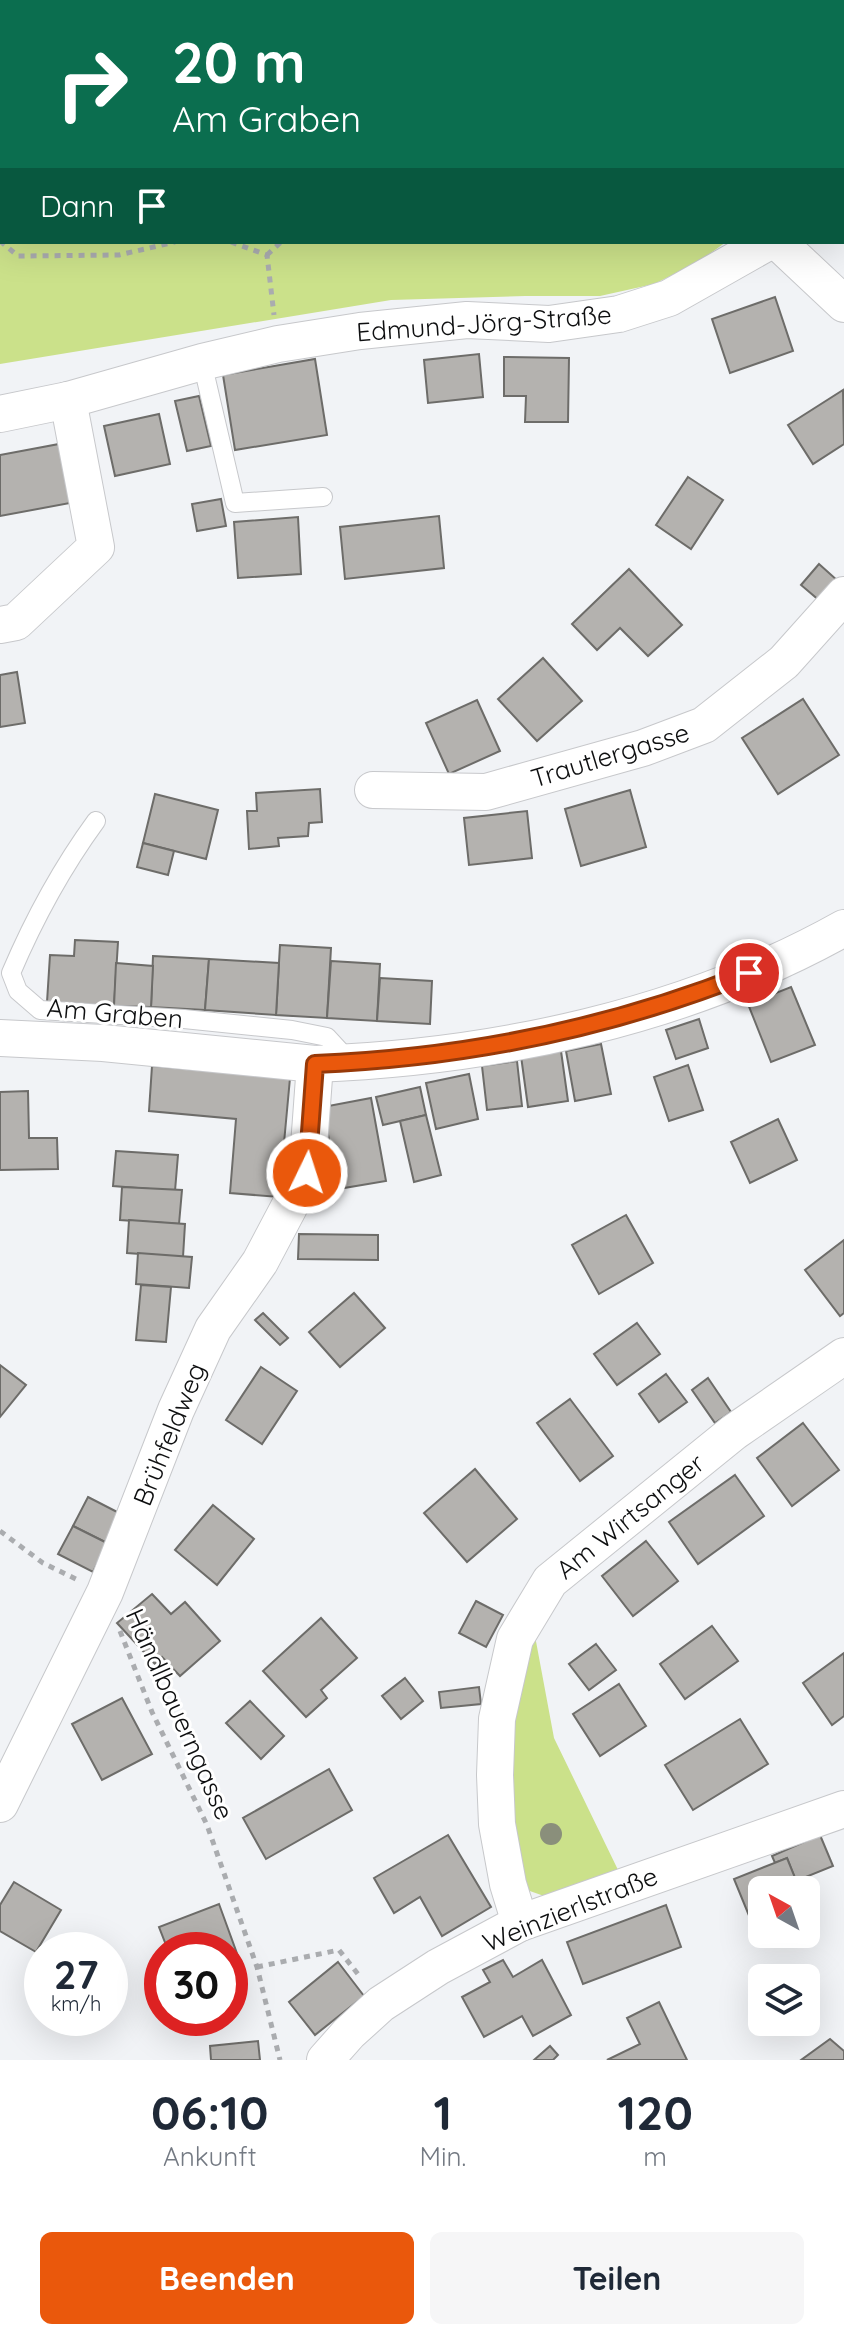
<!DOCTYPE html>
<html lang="de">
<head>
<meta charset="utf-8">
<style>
	body { margin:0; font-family:Quicksand,sans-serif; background:#f6f6f7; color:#1f2937; height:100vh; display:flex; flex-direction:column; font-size:30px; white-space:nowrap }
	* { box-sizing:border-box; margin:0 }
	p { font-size:26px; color:#747a83 }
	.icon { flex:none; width:44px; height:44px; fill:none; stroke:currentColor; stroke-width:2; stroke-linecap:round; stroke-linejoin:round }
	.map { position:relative; height:2060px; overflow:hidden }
	.drawer { display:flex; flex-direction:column; background:#fff; flex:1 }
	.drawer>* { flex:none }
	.hud { position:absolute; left:0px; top:0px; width:844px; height:244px; box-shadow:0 8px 32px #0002; background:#0b6e4f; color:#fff; overflow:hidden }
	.needle { width:52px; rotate:320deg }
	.tools { position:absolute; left:748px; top:1876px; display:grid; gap:16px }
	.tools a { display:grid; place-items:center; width:72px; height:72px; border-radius:12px; background:#fff; box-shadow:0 8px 32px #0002; font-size:40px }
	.speed { position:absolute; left:24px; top:1932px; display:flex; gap:16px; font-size:40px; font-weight:700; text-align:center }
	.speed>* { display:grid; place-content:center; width:104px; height:104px; border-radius:50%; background:#fff; box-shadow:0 8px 32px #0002; line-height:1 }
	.speed small { font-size:20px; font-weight:400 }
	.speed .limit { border:12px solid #d22; background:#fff; color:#111 }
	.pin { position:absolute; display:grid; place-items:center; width:68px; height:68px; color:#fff; margin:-34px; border:4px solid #fff; border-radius:50%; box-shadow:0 2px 8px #0007 }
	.me { position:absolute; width:88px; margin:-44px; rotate:4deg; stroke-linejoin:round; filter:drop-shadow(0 0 6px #0008) }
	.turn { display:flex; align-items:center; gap:28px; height:168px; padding:0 40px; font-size:36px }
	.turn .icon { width:104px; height:104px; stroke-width:2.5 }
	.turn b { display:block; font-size:56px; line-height:68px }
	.then { display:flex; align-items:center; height:76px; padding:0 40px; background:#0003; gap:16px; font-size:30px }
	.eta { display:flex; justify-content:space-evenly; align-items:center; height:136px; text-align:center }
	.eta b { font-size:48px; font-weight:700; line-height:56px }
	.cta { display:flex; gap:16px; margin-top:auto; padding:16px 40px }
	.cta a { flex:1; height:92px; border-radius:12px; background:#ea580c; color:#fff; font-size:32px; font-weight:700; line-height:92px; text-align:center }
	.cta a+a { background:#f6f6f7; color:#1f2937 }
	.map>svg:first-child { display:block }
</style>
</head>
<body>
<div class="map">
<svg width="844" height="2060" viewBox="0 0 844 2060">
	<rect width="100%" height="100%" fill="#f1f3f6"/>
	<g fill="#cbe18a">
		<polygon points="0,0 844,0 844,155 842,156 842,2 2,2 2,242 726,242 697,263 654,284 600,296 525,296 391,300 0,364"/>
		<polygon points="535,1636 554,1738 620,1874 544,1896 527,1890 516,1866 511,1713 521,1669"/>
	</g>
	<g fill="#b4b2af" stroke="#6d6c69" stroke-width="2">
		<polygon points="775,297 793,351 730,373 712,319"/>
		<polygon points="479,354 483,397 428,403 424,360"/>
		<polygon points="504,357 569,358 568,422 525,422 526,396 504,396"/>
		<polygon points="315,359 327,435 235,450 223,375"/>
		<polygon points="843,390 844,444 813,464 788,425"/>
		<polygon points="199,396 211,446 187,451 175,401"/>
		<polygon points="159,414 170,464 115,476 104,426"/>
		<polygon points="59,444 70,503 0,516 0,455"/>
		<polygon points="688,477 723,500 691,549 656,525"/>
		<polygon points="221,499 226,526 197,531 192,504"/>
		<polygon points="439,516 444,568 345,579 340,527"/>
		<polygon points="298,517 301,574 238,578 234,522"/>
		<polygon points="819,564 838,581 820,601 801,585"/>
		<polygon points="629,569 682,625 648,656 620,628 597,650 572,624"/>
		<polygon points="543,658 582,701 537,741 498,699"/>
		<polygon points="17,672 25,723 0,727 0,675"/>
		<polygon points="803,699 839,755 778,794 742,738"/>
		<polygon points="477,700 500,751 449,774 426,723"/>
		<polygon points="320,789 322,822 309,823 308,836 278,838 279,846 249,849 247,811 257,811 256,793"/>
		<polygon points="630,790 646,847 581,866 565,809"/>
		<polygon points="155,794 218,810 206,859 143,843"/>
		<polygon points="527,811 532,858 469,865 464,818"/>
		<polygon points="143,843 174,851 168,875 137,867"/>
		<polygon points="75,940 118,942 114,1006 47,1002 50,955 74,956"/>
		<polygon points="280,945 331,948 327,1018 276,1015"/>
		<polygon points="153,956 209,959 205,1010 151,1007"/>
		<polygon points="209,959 279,963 276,1015 205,1010"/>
		<polygon points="331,961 380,964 377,1021 327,1018"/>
		<polygon points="116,963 153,966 151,1007 114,1006"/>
		<polygon points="380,978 432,981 430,1024 377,1021"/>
		<polygon points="791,987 815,1045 771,1062 748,1004"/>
		<polygon points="699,1019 708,1048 676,1059 666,1030"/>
		<polygon points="601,1044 611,1094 575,1101 566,1051"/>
		<polygon points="561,1051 568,1101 528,1107 521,1056"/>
		<polygon points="517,1061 522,1106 487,1110 482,1066"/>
		<polygon points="688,1065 703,1110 669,1121 654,1077"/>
		<polygon points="152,1066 290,1078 279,1197 230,1193 236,1119 149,1111"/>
		<polygon points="469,1074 478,1119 436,1129 426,1083"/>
		<polygon points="420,1087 426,1115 383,1125 376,1097"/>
		<polygon points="28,1091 29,1138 57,1138 58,1169 0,1170 0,1092"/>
		<polygon points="371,1098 386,1181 338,1189 323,1107"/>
		<polygon points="426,1115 441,1175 414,1182 400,1121"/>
		<polygon points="778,1119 797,1160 750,1183 731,1142"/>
		<polygon points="116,1151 178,1155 175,1191 113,1186"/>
		<polygon points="122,1187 182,1190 179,1224 120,1220"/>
		<polygon points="626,1215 653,1263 599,1294 572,1245"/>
		<polygon points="129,1220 185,1224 183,1257 127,1253"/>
		<polygon points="299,1234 378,1235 378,1260 298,1259"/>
		<polygon points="844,1240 844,1313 840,1316 805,1270"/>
		<polygon points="138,1253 192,1257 189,1288 136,1284"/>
		<polygon points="141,1285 171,1287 166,1342 136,1340"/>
		<polygon points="354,1293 385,1328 340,1367 309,1332"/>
		<polygon points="263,1313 288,1338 280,1345 255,1320"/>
		<polygon points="637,1323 660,1354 617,1385 594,1354"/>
		<polygon points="0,1365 26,1385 0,1417"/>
		<polygon points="261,1367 297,1391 262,1444 226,1420"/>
		<polygon points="666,1374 687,1402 659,1422 639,1394"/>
		<polygon points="708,1378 731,1412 715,1423 692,1390"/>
		<polygon points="570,1399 613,1456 580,1481 537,1423"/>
		<polygon points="803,1423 839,1470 792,1506 757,1458"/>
		<polygon points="475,1469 517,1519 467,1562 424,1513"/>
		<polygon points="735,1475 764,1516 698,1564 669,1522"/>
		<polygon points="88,1497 123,1515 107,1543 73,1526"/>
		<polygon points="213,1505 254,1539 217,1585 175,1550"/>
		<polygon points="73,1526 107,1543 93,1572 58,1554"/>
		<polygon points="646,1541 678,1581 633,1616 602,1576"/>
		<polygon points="152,1594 171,1614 185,1602 220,1641 180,1676 162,1657 155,1664 117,1623"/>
		<polygon points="476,1601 503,1615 486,1647 459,1633"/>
		<polygon points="321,1618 357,1658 321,1690 327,1698 306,1717 263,1671"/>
		<polygon points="712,1626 738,1661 685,1699 660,1664"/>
		<polygon points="596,1644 616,1670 589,1690 569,1664"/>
		<polygon points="844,1653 844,1716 832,1725 803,1683"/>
		<polygon points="405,1678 423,1701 401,1719 382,1696"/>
		<polygon points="619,1684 646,1726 600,1756 573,1714"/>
		<polygon points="479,1687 481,1704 441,1708 439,1692"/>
		<polygon points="122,1698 152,1754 102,1780 72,1724"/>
		<polygon points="250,1701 284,1736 261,1759 226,1723"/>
		<polygon points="740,1719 768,1764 693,1810 665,1765"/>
		<polygon points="329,1769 352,1810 266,1859 243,1818"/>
		<polygon points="448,1835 491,1907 442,1936 420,1897 394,1913 374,1878"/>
		<polygon points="820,1835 833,1866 796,1881 787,1858 775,1863 772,1856"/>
		<polygon points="787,1858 800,1890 762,1890 762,1919 752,1923 734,1879"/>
		<polygon points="14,1882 61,1910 36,1952 0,1931 0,1905"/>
		<polygon points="219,1904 239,1959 230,1963 230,1950 168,1950 159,1927"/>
		<polygon points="666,1905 681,1947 583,1984 567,1942"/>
		<polygon points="503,1960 513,1977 542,1960 571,2015 533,2036 522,2016 484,2037 462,1997 490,1982 483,1970"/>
		<polygon points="338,1962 364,1996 315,2035 289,2002"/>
		<polygon points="659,2002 687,2060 607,2060 640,2044 627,2018"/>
		<polygon points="830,2039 844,2051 844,2060 801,2060"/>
		<polygon points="258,2041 260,2060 211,2060 210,2046"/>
		<polygon points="550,2046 558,2055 553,2060 534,2060"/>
	</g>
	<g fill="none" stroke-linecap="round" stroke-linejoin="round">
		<g stroke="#c7c8cb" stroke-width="20">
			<g id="service">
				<polyline points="842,87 844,87"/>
				<polyline points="202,362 235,503 323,497"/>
				<path d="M96,821C61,869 34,919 11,973L18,991L40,1010L184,1019L292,1030L327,1037L350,1062"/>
			</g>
		</g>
		<g stroke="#c7c8cb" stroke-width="38">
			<g id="minor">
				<polyline points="842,190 844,189"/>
				<polyline points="778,242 844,304"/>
				<polyline points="0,414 68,400 202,362 278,344 360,331 467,320 549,324 619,314 669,298 768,242"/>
				<polyline points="0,625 16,622 96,547 68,400"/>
				<polyline points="373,790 486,792 643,748 704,725 784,662 844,595"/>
				<path d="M0,1038L103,1043L315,1064C497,1057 685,1017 844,928"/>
				<polyline points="0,1804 105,1592 176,1410 213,1329 260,1262 307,1173 315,1064"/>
				<polyline points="520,1923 508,1884 497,1824 495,1775 497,1719 515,1639 550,1581 734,1432 844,1356"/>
				<polyline points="325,2060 349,2033 381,2004 438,1967 520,1923 844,1809"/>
			</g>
		</g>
		<g stroke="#aaacaf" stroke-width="5" stroke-dasharray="6 6" stroke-linecap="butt">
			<polyline points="784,2 785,0"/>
			<polyline points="0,196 2,195"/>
			<polyline points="0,241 18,256 119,255 175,242"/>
			<polyline points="231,242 267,255 274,315"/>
			<polyline points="267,255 281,242"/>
			<polyline points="0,1531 43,1563 76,1579"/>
			<polyline points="120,1631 152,1712 207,1825 257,1967 280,2060"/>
			<polyline points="257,1967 339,1950 361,1978"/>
		</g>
		<use href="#service" stroke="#fff" stroke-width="18"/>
		<use href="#minor" stroke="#fff" stroke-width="36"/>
	</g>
	<circle fill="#8a8f7b" cx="551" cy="1834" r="11"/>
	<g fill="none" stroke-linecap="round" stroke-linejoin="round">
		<g stroke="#983908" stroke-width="20">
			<path id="route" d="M307,1173L315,1064C464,1058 611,1028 749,973"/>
		</g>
		<use href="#route" stroke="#ea580c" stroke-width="14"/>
	</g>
	<g text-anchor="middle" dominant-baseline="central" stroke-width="6" stroke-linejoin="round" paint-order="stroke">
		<g font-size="26" fill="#0e0f10" stroke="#fff">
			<text transform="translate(484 323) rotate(-4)">Edmund-Jörg-Straße</text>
			<text transform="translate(610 755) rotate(-17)">Trautlergasse</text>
			<text transform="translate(115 1013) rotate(5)">Am Graben</text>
			<text transform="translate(169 1434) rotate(-68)">Brühfeldweg</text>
			<text transform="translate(630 1516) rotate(-39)">Am Wirtsanger</text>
			<text transform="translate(180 1714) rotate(66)">Händlbauerngasse</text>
			<text transform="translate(570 1909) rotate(-22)">Weinzierlstraße</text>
		</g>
	</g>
</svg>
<div class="tools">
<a><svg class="needle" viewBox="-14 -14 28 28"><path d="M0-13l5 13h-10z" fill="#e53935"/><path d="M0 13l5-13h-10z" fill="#747a83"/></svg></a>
<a><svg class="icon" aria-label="layers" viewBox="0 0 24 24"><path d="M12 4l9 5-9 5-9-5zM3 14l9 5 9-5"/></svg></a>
</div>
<div class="speed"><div>27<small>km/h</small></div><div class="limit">30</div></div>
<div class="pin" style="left:749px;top:973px;background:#d93025"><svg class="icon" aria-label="arrive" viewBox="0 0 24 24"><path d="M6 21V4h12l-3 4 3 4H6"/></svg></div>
<svg class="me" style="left:307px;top:1173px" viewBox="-20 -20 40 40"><circle r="17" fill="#ea580c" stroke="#fff" stroke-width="3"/><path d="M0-11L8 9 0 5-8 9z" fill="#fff"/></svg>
<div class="hud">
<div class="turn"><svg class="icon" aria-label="right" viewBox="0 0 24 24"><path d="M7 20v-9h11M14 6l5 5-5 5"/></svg><div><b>20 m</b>Am Graben</div></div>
<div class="then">Dann<svg class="icon" aria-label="arrive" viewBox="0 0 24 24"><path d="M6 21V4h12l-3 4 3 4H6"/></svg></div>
</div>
</div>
<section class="drawer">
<div class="eta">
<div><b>06:10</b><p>Ankunft</p></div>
<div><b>1</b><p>Min.</p></div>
<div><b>120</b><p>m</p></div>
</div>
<div class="cta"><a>Beenden</a><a>Teilen</a></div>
</section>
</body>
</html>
